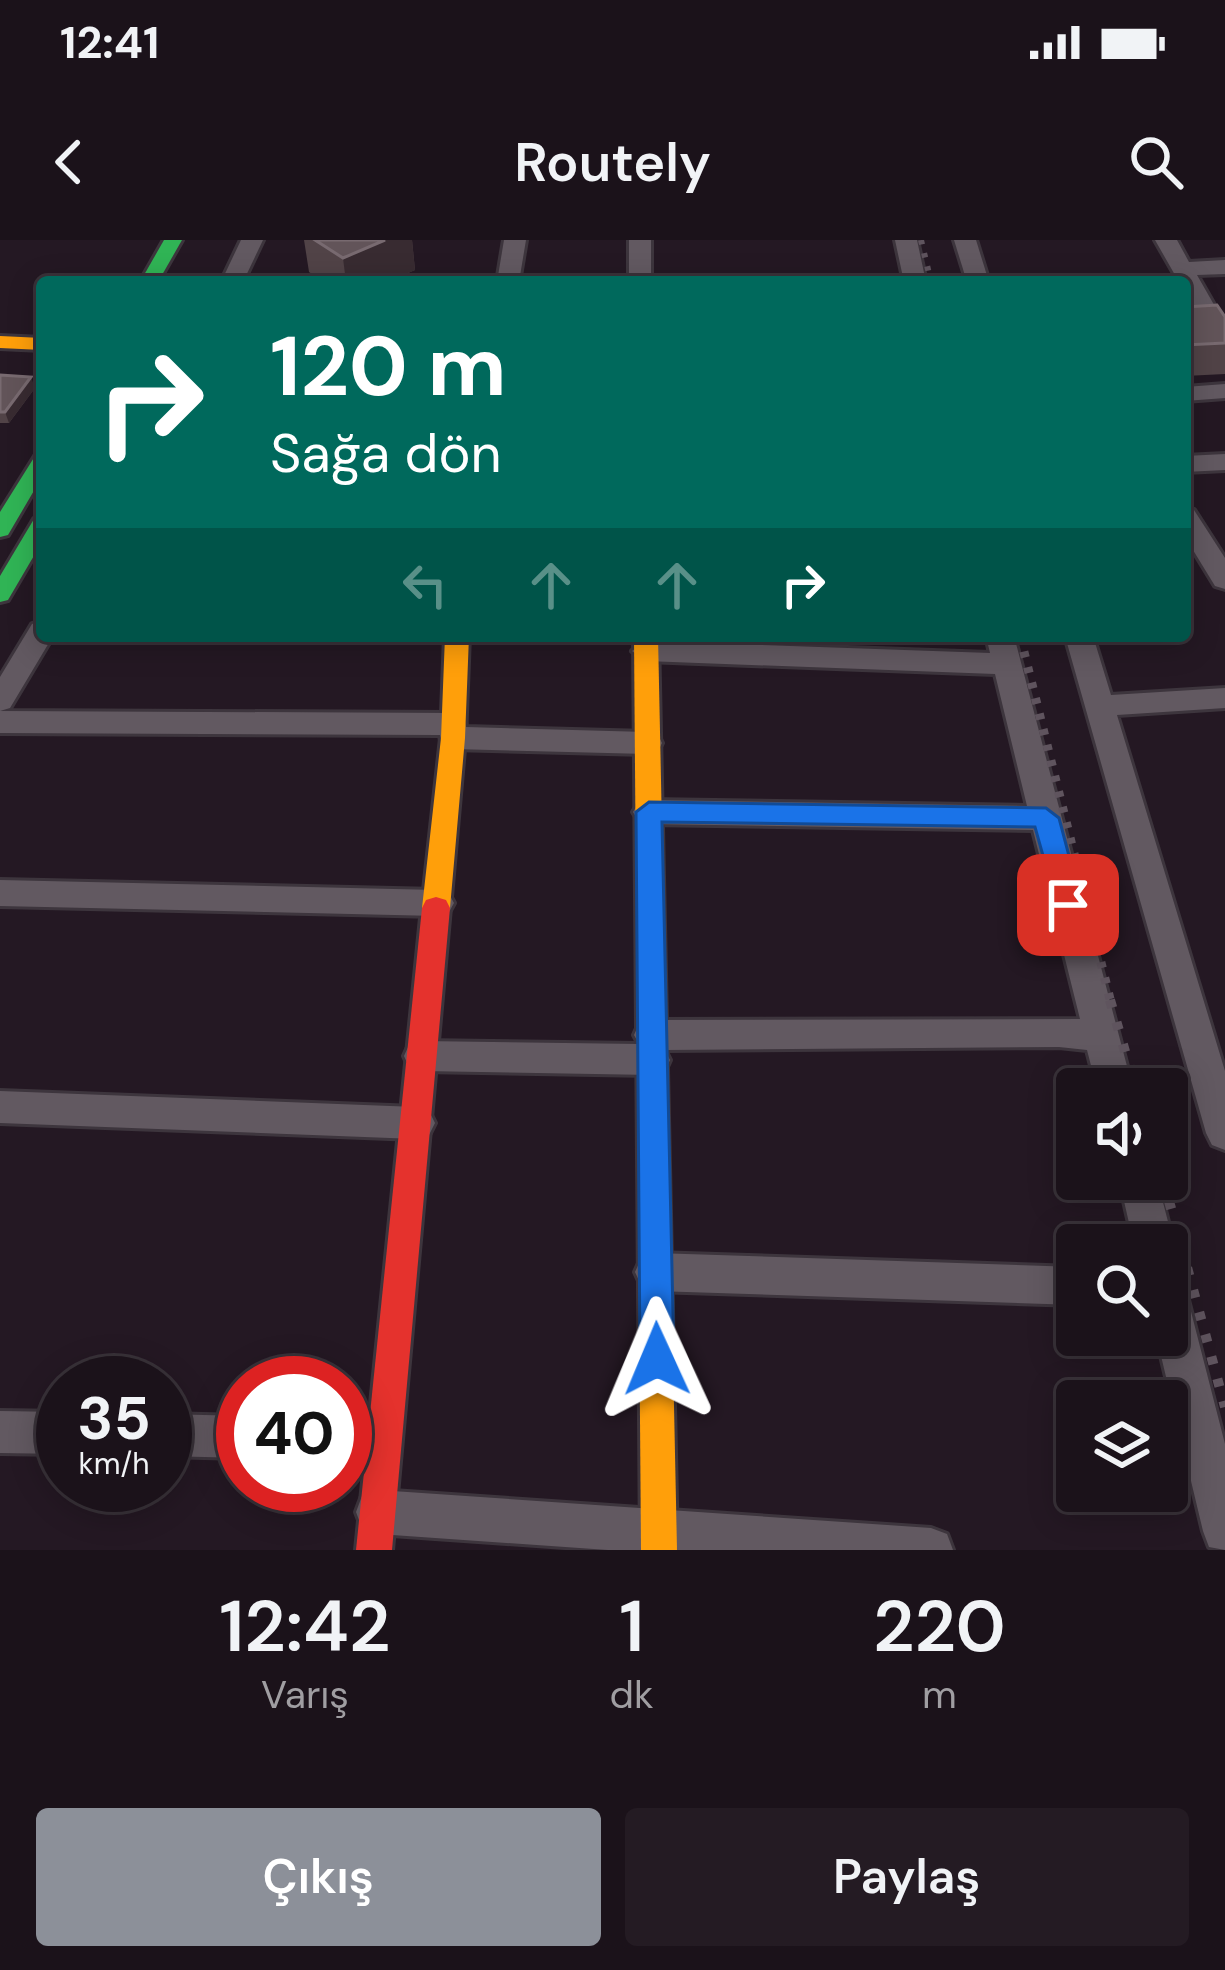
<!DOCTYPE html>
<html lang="tr">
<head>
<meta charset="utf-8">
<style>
	body { margin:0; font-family:"DM Sans",sans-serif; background:#241b23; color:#f1f3f6; height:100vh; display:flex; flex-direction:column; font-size:45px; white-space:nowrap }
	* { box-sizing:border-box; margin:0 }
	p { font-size:39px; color:#a09ea2 }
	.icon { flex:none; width:66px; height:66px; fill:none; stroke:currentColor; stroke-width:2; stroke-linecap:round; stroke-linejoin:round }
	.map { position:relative; height:1310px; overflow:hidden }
	.drawer { display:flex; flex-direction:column; background:#1b121a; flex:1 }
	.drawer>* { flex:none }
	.guide { position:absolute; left:36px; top:36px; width:1155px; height:366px; border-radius:12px; box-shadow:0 6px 30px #0003,0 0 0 3px #393239; background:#00695c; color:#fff; overflow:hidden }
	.tools { position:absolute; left:1056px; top:828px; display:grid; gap:24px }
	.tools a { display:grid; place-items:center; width:132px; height:132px; border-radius:12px; background:#1b121a; box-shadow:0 6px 30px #0003,0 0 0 3px #393239; font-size:60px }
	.speed { position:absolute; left:36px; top:1116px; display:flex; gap:24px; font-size:60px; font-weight:700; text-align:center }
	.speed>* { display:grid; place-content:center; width:156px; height:156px; border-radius:50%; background:#1b121a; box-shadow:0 6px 30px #0003,0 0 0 3px #393239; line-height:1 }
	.speed small { font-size:30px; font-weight:400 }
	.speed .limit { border:18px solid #d22; background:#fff; color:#111 }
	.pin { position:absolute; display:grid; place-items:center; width:102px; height:102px; color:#fff; margin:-51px; border-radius:24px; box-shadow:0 6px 18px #0006 }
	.me { position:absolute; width:132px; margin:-66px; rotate:359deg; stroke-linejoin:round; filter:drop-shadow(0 0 9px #0008) }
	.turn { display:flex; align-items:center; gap:42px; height:252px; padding:0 36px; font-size:54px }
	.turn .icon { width:156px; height:156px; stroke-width:2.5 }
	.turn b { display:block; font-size:84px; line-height:102px }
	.lanes { display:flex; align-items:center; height:114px; padding:0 36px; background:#0003; justify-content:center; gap:60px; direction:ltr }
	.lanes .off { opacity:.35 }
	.eta { display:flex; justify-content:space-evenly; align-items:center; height:204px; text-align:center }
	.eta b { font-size:72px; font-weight:600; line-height:84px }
	.action { display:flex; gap:24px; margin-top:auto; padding:24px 36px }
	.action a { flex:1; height:138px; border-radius:12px; background:#8c9099; color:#fff; font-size:48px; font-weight:600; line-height:138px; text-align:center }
	.action a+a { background:#241b23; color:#f1f3f6 }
	.status { display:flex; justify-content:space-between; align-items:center; height:84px; padding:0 60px; background:#1b121a; direction:ltr }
	.status svg { height:33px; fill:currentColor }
	header { display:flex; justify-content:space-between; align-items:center; height:156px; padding:0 36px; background:#1b121a; font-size:54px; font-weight:600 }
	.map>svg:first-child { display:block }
</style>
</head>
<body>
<div class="status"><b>12:41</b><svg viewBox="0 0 49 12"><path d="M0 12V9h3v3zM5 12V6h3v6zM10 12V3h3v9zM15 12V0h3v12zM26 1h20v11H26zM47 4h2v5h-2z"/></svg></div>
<header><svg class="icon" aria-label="back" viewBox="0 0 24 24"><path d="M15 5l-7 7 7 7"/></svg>Routely<svg class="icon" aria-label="search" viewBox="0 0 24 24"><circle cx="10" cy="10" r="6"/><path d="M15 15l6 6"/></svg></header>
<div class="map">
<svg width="1225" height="1310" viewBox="0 0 1225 1310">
	<rect width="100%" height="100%" fill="#241823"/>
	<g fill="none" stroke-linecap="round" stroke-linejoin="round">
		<g stroke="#3d353d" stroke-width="6">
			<g id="street">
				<polygon points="241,0 263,0 243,42 221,42"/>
				<polygon points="504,0 526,0 519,42 497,42"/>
				<rect x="629" y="0" width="22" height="42"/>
				<polygon points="895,0 917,0 926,42 904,42"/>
				<polygon points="954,0 976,0 989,42 967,42"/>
				<path d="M1155,0H1177L1189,22L1225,20V34L1197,35L1225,84V111C1207,104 1185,62 1185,42H1179Z"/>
				<polygon points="1225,144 1225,158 1185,161 1185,147"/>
				<polygon points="1225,214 1225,230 1185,232 1185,216"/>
				<polygon points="1185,268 1194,270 1225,318 1225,349 1215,346 1185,297"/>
				<polygon points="42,381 42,396 53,396 10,468 0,471 453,473 464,476 466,487 647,492 658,495 662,503 658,511 647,514 453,509 442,506 440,495 0,493 0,437 32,384"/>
				<polygon points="986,396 1014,396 1133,849 1097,849 1087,810 1059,807 665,810 670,820 665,831 652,835 422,831 409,827 404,816 409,805 422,801 639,804 634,795 639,784 652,780 1080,779 1033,590 649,584 638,580 633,572 638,564 649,560 1027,566 995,434 646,421 632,411 646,401 990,413"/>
				<polygon points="1065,396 1093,396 1111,455 1225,448 1225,468 1117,475 1225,831 1225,910 1212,905 1206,893"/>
				<polygon points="0,640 437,650 449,654 454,663 449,672 437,676 0,666"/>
				<polygon points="0,851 416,867 429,871 435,883 429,895 416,899 0,883"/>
				<polygon points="1119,939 1157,939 1174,1005 1168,1018 1167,1005 1134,1005"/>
				<polygon points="655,1013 1077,1027 1077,1065 655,1051 641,1045 635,1032 641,1019"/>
				<polygon points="1167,1037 1181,1042 1187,1056 1225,1204 1225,1310 1209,1307 1203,1291 1156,1095 1167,1095"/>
				<polygon points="0,1171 63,1172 63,1214 0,1213"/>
				<polygon points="165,1174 243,1176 243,1218 165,1216"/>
				<polygon points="378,1250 931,1288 947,1294 953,1310 608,1310 378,1294 362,1288 356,1272 362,1256"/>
			</g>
		</g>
		<g stroke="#3d353d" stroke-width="6">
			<g id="fast">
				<polygon points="164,0 182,0 158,42 140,42"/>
				<polygon points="42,214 42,237 8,295 0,297 0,272 35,216"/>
				<polygon points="42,277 42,302 8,360 0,362 0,336 34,279"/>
			</g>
		</g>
		<g stroke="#3d353d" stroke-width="6">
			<g id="slow">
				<polygon points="0,96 42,98 42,110 0,108"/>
				<polygon points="445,396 469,396 465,498 450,668 446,676 426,676 422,668 441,498"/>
				<polygon points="634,396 658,396 677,1310 641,1310"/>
			</g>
		</g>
		<g stroke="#3d353d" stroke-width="6">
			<polygon id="jam" points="436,657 446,660 450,668 392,1310 356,1310 422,668 426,660"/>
		</g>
		<use href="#street" fill="#625961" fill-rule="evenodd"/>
		<use href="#fast" fill="#30b455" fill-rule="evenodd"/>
		<use href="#slow" fill="#ff9f0a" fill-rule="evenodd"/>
		<use href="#jam" fill="#e5322d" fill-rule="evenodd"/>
		<polyline stroke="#5f545e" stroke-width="6" stroke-dasharray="4.5 9" stroke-linecap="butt" points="921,0 931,42"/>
		<polyline stroke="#5f545e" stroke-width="9" stroke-dasharray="6 10" stroke-linecap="butt" points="1020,396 1111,763"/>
		<g stroke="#5f545e" stroke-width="10" stroke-dasharray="8 15" stroke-linecap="butt">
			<polyline points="1110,760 1136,849"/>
			<polyline points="1163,939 1225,1167"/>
		</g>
	</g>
	<g fill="#514347">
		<polygon points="304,0 412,0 415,30 387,42 324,42 309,32"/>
		<polygon points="1185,67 1225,77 1225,134 1185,136"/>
		<polygon points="0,135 35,148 9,183 0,183"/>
	</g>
	<g fill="#382b31">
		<polygon points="385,0 412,0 415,30 387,42 346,42 343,18"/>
		<polygon points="31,137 35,148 9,183 5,172"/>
	</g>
	<g fill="#625459" stroke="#786a70" stroke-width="3">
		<polygon points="315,0 385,0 343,18"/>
		<polygon points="1217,65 1225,77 1225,103 1185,105 1185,67"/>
		<polygon points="0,135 31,137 5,172 0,172"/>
	</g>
	<polygon fill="#1a73e8" stroke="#114b97" stroke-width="3" points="649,562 1046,568 1059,578 1082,665 1078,673 1059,673 1035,587 662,582 674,1119 669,1131 657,1136 645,1131 640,1119 636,572"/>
</svg>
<div class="tools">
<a><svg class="icon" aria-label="sound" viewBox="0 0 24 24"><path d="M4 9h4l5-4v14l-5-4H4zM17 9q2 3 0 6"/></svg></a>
<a><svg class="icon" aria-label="search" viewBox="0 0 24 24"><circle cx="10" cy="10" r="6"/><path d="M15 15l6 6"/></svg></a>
<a><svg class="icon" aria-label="layers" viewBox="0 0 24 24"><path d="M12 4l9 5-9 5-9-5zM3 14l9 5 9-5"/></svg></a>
</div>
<div class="speed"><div>35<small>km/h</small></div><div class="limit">40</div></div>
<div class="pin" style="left:1068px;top:665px;background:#d93025"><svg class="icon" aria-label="arrive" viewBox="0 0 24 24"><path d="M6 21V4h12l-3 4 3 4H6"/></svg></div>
<svg class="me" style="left:657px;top:1119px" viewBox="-20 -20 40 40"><path d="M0-17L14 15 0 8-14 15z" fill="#1a73e8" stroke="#fff" stroke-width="4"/></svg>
<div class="guide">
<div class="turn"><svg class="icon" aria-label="right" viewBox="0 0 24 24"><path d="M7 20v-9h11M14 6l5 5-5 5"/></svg><div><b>120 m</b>Sağa dön</div></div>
<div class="lanes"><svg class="icon off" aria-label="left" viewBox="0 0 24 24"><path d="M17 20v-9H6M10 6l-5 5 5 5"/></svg><svg class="icon off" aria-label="ahead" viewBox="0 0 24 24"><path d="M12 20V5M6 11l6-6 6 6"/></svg><svg class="icon off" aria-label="ahead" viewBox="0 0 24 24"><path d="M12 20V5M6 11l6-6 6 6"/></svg><svg class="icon" aria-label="right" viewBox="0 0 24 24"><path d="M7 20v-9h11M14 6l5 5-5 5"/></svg></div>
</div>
</div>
<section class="drawer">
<div class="eta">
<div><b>12:42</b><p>Varış</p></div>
<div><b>1</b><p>dk</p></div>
<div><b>220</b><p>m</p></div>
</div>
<div class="action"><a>Çıkış</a><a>Paylaş</a></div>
</section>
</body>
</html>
